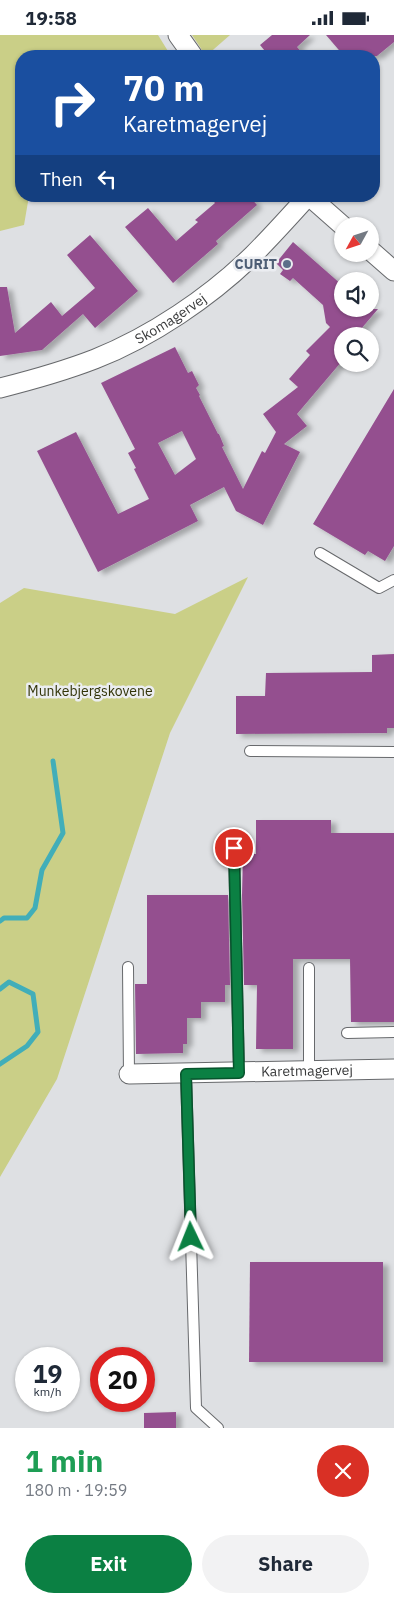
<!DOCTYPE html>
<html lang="en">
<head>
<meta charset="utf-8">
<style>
	body { margin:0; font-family:"IBM Plex Sans",sans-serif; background:#f2f2f3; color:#1f2937; height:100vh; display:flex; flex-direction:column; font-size:19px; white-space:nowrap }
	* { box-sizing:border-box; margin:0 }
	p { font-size:16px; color:#747a83 }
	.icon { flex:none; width:28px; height:28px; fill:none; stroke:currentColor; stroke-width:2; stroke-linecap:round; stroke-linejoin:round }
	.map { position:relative; height:1393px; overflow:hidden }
	.panel { display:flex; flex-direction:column; background:#fff; flex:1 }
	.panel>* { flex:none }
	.guide { position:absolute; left:15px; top:15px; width:365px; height:152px; border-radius:20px; box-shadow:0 1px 4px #0004; background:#1a4fa0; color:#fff; overflow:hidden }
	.needle { width:32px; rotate:230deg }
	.buttons { position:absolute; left:334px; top:182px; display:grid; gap:10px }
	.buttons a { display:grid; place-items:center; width:45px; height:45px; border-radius:50%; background:#fff; box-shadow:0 1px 4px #0004; font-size:25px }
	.speed { position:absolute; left:15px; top:1312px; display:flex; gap:10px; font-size:25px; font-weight:700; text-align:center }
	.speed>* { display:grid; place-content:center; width:65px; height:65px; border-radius:50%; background:#fff; box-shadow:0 1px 4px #0004; line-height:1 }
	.speed small { font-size:12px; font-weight:400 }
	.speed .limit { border:8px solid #d22; background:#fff; color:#111 }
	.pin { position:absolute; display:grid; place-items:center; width:42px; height:42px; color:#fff; margin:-21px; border:2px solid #fff; border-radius:50%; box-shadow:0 1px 5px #0007 }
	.me { position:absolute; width:55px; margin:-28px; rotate:358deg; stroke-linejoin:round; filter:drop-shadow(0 0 4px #0008) }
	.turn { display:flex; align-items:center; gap:18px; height:105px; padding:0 25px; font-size:22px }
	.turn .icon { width:65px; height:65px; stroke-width:2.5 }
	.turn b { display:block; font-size:35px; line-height:42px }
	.then { display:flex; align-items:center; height:48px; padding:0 25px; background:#0003; gap:10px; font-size:19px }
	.round { display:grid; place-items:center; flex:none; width:52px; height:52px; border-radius:26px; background:#f2f2f3 }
	.summary { display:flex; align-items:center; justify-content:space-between; height:85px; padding:0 25px }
	h1 { font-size:30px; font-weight:700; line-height:38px; color:#1e9e55 }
	.primary-button { display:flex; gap:10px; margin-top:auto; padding:10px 25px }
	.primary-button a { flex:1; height:58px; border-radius:30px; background:#0b8043; color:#fff; font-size:20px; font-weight:700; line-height:58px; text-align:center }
	.primary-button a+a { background:#f2f2f3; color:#1f2937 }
	.status { display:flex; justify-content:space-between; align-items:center; height:35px; padding:0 25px; background:#fff; direction:ltr }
	.status svg { height:14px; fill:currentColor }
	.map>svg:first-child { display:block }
</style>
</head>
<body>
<div class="status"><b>19:58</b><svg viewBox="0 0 49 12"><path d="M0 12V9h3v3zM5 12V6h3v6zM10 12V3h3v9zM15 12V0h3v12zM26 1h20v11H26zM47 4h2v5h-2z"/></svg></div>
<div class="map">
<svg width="394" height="1393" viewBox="0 0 394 1393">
	<defs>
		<filter id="shadow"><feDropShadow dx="5.5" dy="3" stdDeviation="2.5" flood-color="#0004"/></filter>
	</defs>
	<rect width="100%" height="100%" fill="#dee0e3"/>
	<g fill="#cacf87">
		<polygon points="0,0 158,0 171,21 21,21 21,161 29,161 24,190 0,196"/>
		<polygon points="192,0 230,0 206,21"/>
		<polygon points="248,542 170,698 57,1044 0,1142 0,568 24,553 175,579"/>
	</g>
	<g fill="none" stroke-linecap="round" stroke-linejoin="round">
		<g stroke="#41aeb9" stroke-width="5">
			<polyline points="0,886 4,883 27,883 35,873 42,835 63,798 53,726"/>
			<polyline points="0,954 9,947 33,959 38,997 27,1011 0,1029"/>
		</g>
	</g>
	<g fill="#94508f" fill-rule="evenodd" filter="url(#shadow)">
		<polygon points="272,0 310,0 297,12 305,21 269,21 260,10"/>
		<polygon points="326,0 394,0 394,7 377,21 344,21"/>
		<polygon points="209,161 249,161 257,170 216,206 218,209 173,248 125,192 148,173 176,206 198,187 195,185 215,168"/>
		<polygon points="90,200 138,256 95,293 83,279 42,315 0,321 0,252 7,252 15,298 51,267 62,281 95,253 67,220"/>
		<path d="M293,207L342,250V274H378L355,301H342V326L297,379L307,391L284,409L300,417L263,490L236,476L224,452L190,470L198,486L98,537L37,416L76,397L118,479L149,464L134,434L136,433L128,418L135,414L101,348L175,312L188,338L192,336L199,350L196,353L200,360L199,361L218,399H219L224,411L222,412L243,454L262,416L265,418L276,397L263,379L298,352L289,344L310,320L306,316L330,292L326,288L323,270L293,243L290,246L280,239L283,235L276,228ZM182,396L196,424L175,440L158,408Z"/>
		<polygon points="394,354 394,511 385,526 368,516 365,520 313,489"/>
		<polygon points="394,619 394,693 387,693 387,698 236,699 236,661 265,661 266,638 372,637 372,620"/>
		<polygon points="256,785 331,785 331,798 394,798 394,987 351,987 350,924 293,924 293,1014 256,1014 257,950 244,950 242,860 243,819 256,819"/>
		<polygon points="147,860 228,860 230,950 225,950 225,967 201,967 201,983 187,983 187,1009 183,1009 183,1018 136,1019 135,949 147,949"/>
		<polygon points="250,1227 383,1227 383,1327 249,1327"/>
		<polygon points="176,1377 176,1393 144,1393 144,1378"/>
	</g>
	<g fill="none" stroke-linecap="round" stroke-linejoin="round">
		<g stroke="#67696c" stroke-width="12">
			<g id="lane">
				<polyline points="320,518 379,553 394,545"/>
				<polyline points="250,716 394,717"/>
				<polyline points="234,813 239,1038"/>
				<polyline points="128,932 129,1039"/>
				<polyline points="309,933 309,1036"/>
				<polyline points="347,998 394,997"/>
				<polyline points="186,1039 196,1373 218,1393"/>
			</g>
		</g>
		<g stroke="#67696c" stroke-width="21">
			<g id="street">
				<polyline points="178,0 193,21"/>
				<polyline points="309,161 343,191"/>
				<polyline points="370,215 394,236"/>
				<path id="s1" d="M0,353C32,345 64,336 95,324C151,302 210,262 253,220C272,201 290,181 308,161"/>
				<path id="s2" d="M129,1039L394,1034"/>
			</g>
		</g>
		<use href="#lane" stroke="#fff" stroke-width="10"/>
		<use href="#street" stroke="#fff" stroke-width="19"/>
	</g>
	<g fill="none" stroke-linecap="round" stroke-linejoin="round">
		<g stroke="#07532c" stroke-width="12">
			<polyline id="route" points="191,1202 186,1039 239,1038 234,813"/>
		</g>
		<use href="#route" stroke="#0b8043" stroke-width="9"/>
	</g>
	<circle fill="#5c6f8a" stroke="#ebedf1" stroke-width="2" cx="287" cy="229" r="5"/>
	<g text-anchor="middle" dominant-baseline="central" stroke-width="5" stroke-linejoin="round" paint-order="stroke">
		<g font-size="14" font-weight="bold" fill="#4e5e75" stroke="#ebedf1" text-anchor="end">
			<text x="277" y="229">CURIT</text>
		</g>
		<g font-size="14" fill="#393a3b" stroke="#ebedf1">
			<text stroke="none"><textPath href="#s1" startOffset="185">Skomagervej</textPath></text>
			<text stroke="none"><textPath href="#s2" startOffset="178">Karetmagervej</textPath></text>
		</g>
		<g font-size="14" fill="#323408" stroke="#ebedf1">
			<text x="90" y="656">Munkebjergskovene</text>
		</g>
	</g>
</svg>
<div class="buttons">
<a><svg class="needle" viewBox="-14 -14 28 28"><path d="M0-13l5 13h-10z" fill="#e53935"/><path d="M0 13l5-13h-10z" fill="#747a83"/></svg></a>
<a><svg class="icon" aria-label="sound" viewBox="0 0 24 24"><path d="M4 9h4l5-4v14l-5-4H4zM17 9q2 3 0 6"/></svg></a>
<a><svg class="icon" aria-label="search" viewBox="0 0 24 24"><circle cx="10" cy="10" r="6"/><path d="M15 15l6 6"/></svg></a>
</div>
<div class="speed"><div>19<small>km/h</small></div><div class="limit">20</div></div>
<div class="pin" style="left:234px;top:813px;background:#d93025"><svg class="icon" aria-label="arrive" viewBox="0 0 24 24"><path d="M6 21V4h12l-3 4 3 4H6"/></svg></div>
<svg class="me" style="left:191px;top:1202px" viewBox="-20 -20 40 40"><path d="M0-17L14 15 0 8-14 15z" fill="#0b8043" stroke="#fff" stroke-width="4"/></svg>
<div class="guide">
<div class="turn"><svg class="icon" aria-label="right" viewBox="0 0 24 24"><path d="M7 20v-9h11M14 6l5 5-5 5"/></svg><div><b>70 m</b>Karetmagervej</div></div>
<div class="then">Then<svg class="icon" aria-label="left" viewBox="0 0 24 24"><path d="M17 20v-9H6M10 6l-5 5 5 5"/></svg></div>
</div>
</div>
<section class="panel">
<div class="summary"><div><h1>1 min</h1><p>180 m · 19:59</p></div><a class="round" style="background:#d93025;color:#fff"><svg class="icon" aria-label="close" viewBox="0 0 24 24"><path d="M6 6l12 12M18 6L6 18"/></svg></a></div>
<div class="primary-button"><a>Exit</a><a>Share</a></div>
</section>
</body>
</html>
